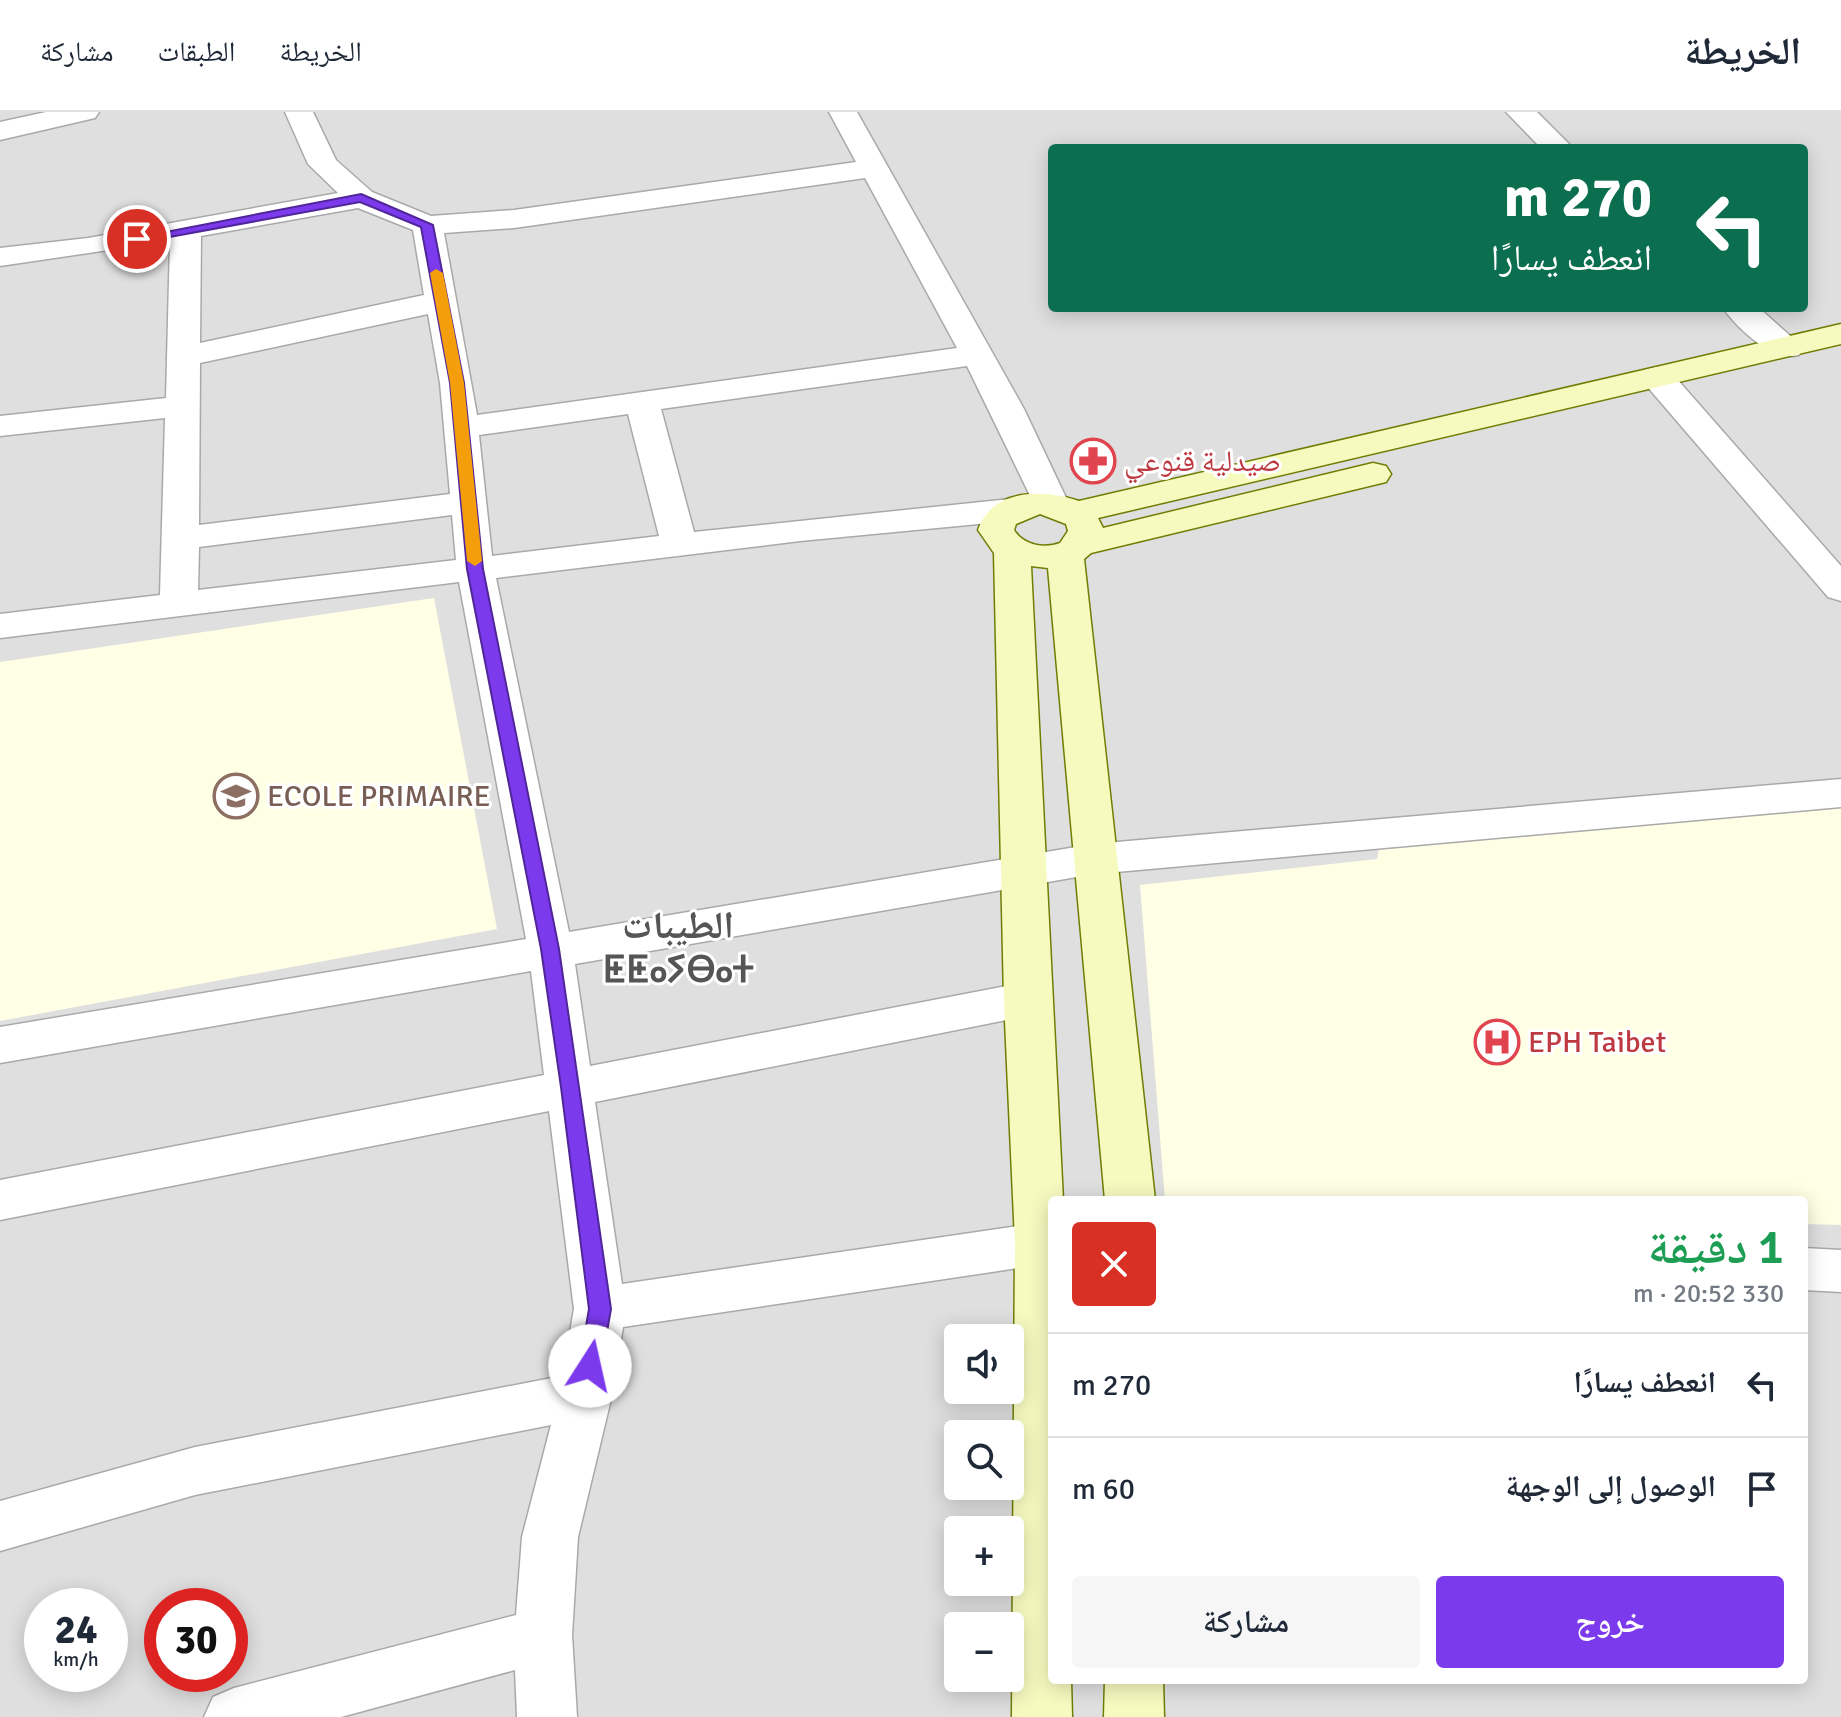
<!DOCTYPE html>
<html lang="ar">
<head>
<meta charset="utf-8">
<style>
	body { margin:0; font-family:Signika,"Noto Naskh Arabic","Noto Sans Tifinagh",sans-serif; background:#f6f6f7; color:#1f2937; direction:rtl; height:100vh; display:flex; flex-direction:column; font-size:30px; white-space:nowrap }
	* { box-sizing:border-box; margin:0 }
	p { font-size:26px; color:#747a83 }
	.icon { flex:none; width:44px; height:44px; fill:none; stroke:currentColor; stroke-width:2; stroke-linecap:round; stroke-linejoin:round }
	.map { position:relative; flex:1; overflow:hidden; direction:ltr }
	.drawer { position:absolute; left:1048px; top:1084px; width:760px; height:488px; display:flex; flex-direction:column; background:#fff; border-radius:8px; box-shadow:0 4px 20px #0003; direction:rtl }
	.drawer>* { flex:none }
	.top-card { position:absolute; left:1048px; top:32px; width:760px; height:168px; border-radius:8px; box-shadow:0 4px 20px #0003; direction:rtl; background:#0b6e4f; color:#fff; overflow:hidden }
	.buttons { position:absolute; left:944px; top:1212px; display:grid; gap:16px }
	.buttons a { display:grid; place-items:center; width:80px; height:80px; border-radius:8px; background:#fff; box-shadow:0 4px 20px #0003; font-size:40px }
	.speed { position:absolute; left:24px; top:1476px; display:flex; gap:16px; font-size:40px; font-weight:700; text-align:center }
	.speed>* { display:grid; place-content:center; width:104px; height:104px; border-radius:50%; background:#fff; box-shadow:0 4px 20px #0003; line-height:1 }
	.speed small { font-size:20px; font-weight:400 }
	.speed .limit { border:12px solid #d22; background:#fff; color:#111 }
	.pin { position:absolute; display:grid; place-items:center; width:68px; height:68px; color:#fff; margin:-34px; border:4px solid #fff; border-radius:50%; box-shadow:0 2px 8px #0007 }
	.me { position:absolute; width:88px; margin:-44px; rotate:10deg; stroke-linejoin:round; filter:drop-shadow(0 0 6px #0008) }
	.turn { display:flex; align-items:center; gap:28px; height:168px; padding:0 24px; font-size:36px }
	.turn .icon { width:104px; height:104px; stroke-width:2.5 }
	.turn b { display:block; font-size:56px; line-height:68px }
	.round { display:grid; place-items:center; flex:none; width:84px; height:84px; border-radius:8px; background:#f6f6f7 }
	.summary { display:flex; align-items:center; justify-content:space-between; height:136px; padding:0 24px }
	h1 { font-size:48px; font-weight:600; line-height:60px; color:#1e9e55 }
	.action { display:flex; gap:16px; margin-top:auto; padding:16px 24px }
	.action a { flex:1; height:92px; border-radius:8px; background:#7c3aed; color:#fff; font-size:32px; font-weight:600; line-height:92px; text-align:center }
	.action a+a { background:#f6f6f7; color:#1f2937 }
	ul { padding:0; list-style:none }
	li { display:flex; align-items:center; gap:24px; height:104px; padding:0 24px; border-top:2px solid #e0e1e3 }
	li div { flex:1 }
	li b { display:block; font-size:30px }
	li em { font-style:normal }
	header { display:flex; align-items:center; gap:48px; box-sizing:border-box; height:112px; padding:0 40px; background:#fff; border-bottom:2px solid #e0e1e3 }
	header strong { font-size:38px }
	nav { display:flex; gap:44px; margin-inline-start:auto; font-size:28px }
	.map>svg:first-child { display:block }
</style>
</head>
<body>
<header>
<strong>الخريطة</strong>
<nav><a>الخريطة</a><a>الطبقات</a><a>مشاركة</a></nav>
</header>
<div class="map">
<svg width="1841" height="1605" viewBox="0 0 1841 1605">
	<rect width="100%" height="100%" fill="#f2efe9"/>
	<path fill="#e0dfdf" fill-rule="evenodd" d="M0,0H1841V1605H0ZM1052,36H1804V196H1052ZM1052,1088H1804V1568H1052ZM958,1226H1010V1278H958ZM958,1322H1010V1374H958ZM958,1418H1010V1470H958ZM42,1494H110V1562H42ZM162,1494H230V1562H162ZM958,1514H1010V1566H958Z"/>
	<g fill="#ffffe5">
		<polygon points="434,486 497,817 0,909 0,550"/>
		<polygon points="1841,692 1841,1113 1804,1112 1804,1088 1165,1088 1140,773 1377,747 1380,734"/>
	</g>
	<g fill="none" stroke-linecap="round" stroke-linejoin="round">
		<g stroke="#a9a9a9" stroke-width="3">
			<g id="street">
				<polygon points="46,0 99,0 95,6 0,28 0,10"/>
				<path d="M285,0H313L336,48L372,80L431,104L514,98L856,50L829,0H857L1024,297L1069,392L1064,400L1051,403L1038,400L967,254L661,297L694,420L1010,387L1023,390L1028,398L1023,406L1010,409L800,429L496,466L569,820L1094,732L1841,667V695L1094,762L575,852L590,954L1027,870L1043,875L1050,887L1043,899L1027,904L595,990L622,1172L1052,1109V1151L623,1215L612,1283L578,1425L572,1523L577,1605H517L515,1558L341,1605H204L213,1585L234,1576L516,1503L522,1425L551,1313L195,1383L0,1439V1389L195,1335L562,1264L574,1197L549,999L0,1108V1068L544,963L531,859L0,951V915L526,827L459,470L0,526V502L160,483L165,306L0,324V304L166,286L170,129L0,154V136L88,126L338,81L308,52ZM865,66L957,236L477,303L444,121L514,116ZM358,96L413,118L424,183L200,231L201,124ZM428,202L440,271L450,382L199,413L200,251ZM628,302L659,424L492,444L479,323ZM452,403L456,448L198,478L199,435Z"/>
				<polygon points="1506,0 1537,0 1573,36 1541,36"/>
				<path d="M1723,196H1759L1804,236L1799,243C1772,250 1738,217 1723,196Z"/>
				<polygon points="1657,255 1669,258 1841,454 1841,489 1828,485 1645,272 1640,265 1645,258"/>
				<polygon points="1804,1136 1841,1138 1841,1180 1804,1178"/>
			</g>
		</g>
		<g stroke="#707d05" stroke-width="3">
			<g id="secondary">
				<path d="M1841,212V232L1098,406L1103,416L1373,351L1386,354L1391,362L1386,370L1091,441L1084,447L1155,1088H1105L1048,456L1031,454L1063,1088H1052V1568H1071L1072,1605H1012L1015,1129L1004,887L994,441L978,418C992,376 1044,377 1079,389ZM1040,402L1066,412L1068,419L1060,431C1044,437 1023,433 1014,418L1016,412Z"/>
				<polygon points="1105,1568 1163,1568 1164,1605 1104,1605"/>
			</g>
		</g>
		<use href="#street" fill="#fff" fill-rule="evenodd"/>
		<use href="#secondary" fill="#f7fabf" fill-rule="evenodd"/>
	</g>
	<polygon fill="#7c3aed" stroke="#51269a" stroke-width="2" points="361,82 433,113 464,271 483,457 559,837 611,1197 601,1254 598,1261 582,1261 579,1254 589,1197 561,975 541,837 467,457 450,271 421,115 360,90 137,131 130,127"/>
	<polygon fill="#f59e0b" points="436,157 443,161 464,271 482,449 475,454 467,449 450,271 430,161"/>
	<defs>
		<g id="pharmacy-ring" transform="scale(2.3)"><circle r="9.5" fill="#fff" stroke="#e0444e" stroke-width="1.5"/><path d="M-2-6h4v4h4v4h-4v4h-4v-4h-4v-4h4Z" fill="#e0444e"/></g>
		<g id="school-ring" transform="scale(2.3)"><circle r="9.5" fill="#fff" stroke="#8d6e63" stroke-width="1.5"/><path d="M0-5L7-2L0 1L-7-2ZM-4 1L0 2.5L4 1V4Q0 6-4 4Z" fill="#8d6e63"/></g>
		<g id="hospital-ring" transform="scale(2.3)"><circle r="9.5" fill="#fff" stroke="#e0444e" stroke-width="1.5"/><path d="M-5-5h3v3.5h4V-5h3V5h-3V1.5h-4V5h-3Z" fill="#e0444e"/></g>
	</defs>
	<g fill-rule="evenodd">
		<use href="#pharmacy-ring" x="1093" y="349"/>
		<use href="#school-ring" x="236" y="684"/>
		<use href="#hospital-ring" x="1497" y="930"/>
	</g>
	<g text-anchor="middle" dominant-baseline="central" stroke-width="6" stroke-linejoin="round" paint-order="stroke">
		<g font-size="30" fill="#be3a42" stroke="#fff" text-anchor="start">
			<text x="1124" y="349">صيدلية قنوعي</text>
			<text x="1528" y="930">EPH Taibet</text>
		</g>
		<g font-size="30" fill="#785e54" stroke="#fff" text-anchor="start">
			<text x="267" y="684">ECOLE PRIMAIRE</text>
		</g>
		<g font-size="38" font-weight="bold" fill="#555" stroke="#fff">
			<text x="678" y="813">الطيبات<tspan x="678" dy="44">ⵟⵟⴰⵢⴱⴰⵜ</tspan></text>
		</g>
	</g>
</svg>
<div class="buttons">
<a><svg class="icon" aria-label="sound" viewBox="0 0 24 24"><path d="M4 9h4l5-4v14l-5-4H4zM17 9q2 3 0 6"/></svg></a>
<a><svg class="icon" aria-label="search" viewBox="0 0 24 24"><circle cx="10" cy="10" r="6"/><path d="M15 15l6 6"/></svg></a>
<a>+</a>
<a>−</a>
</div>
<div class="speed"><div>24<small>km/h</small></div><div class="limit">30</div></div>
<div class="pin" style="left:137px;top:127px;background:#d93025"><svg class="icon" aria-label="arrive" viewBox="0 0 24 24"><path d="M6 21V4h12l-3 4 3 4H6"/></svg></div>
<svg class="me" style="left:590px;top:1254px" viewBox="-20 -20 40 40"><circle r="19" fill="#fff"/><path d="M0-13L10 11 0 6-10 11z" fill="#7c3aed"/></svg>
<div class="top-card">
<div class="turn"><svg class="icon" aria-label="left" viewBox="0 0 24 24"><path d="M17 20v-9H6M10 6l-5 5 5 5"/></svg><div><b>270 m</b>انعطف يسارًا</div></div>
</div>
<section class="drawer">
<div class="summary"><div><h1>1 دقيقة</h1><p>330 m · 20:52</p></div><a class="round" style="background:#d93025;color:#fff"><svg class="icon" aria-label="close" viewBox="0 0 24 24"><path d="M6 6l12 12M18 6L6 18"/></svg></a></div>
<ul>
<li><svg class="icon" aria-label="left" viewBox="0 0 24 24"><path d="M17 20v-9H6M10 6l-5 5 5 5"/></svg><div><b>انعطف يسارًا</b></div><em>270 m</em></li>
<li><svg class="icon" aria-label="arrive" viewBox="0 0 24 24"><path d="M6 21V4h12l-3 4 3 4H6"/></svg><div><b>الوصول إلى الوجهة</b></div><em>60 m</em></li>
</ul>
<div class="action"><a>خروج</a><a>مشاركة</a></div>
</section>
</div>
</body>
</html>
